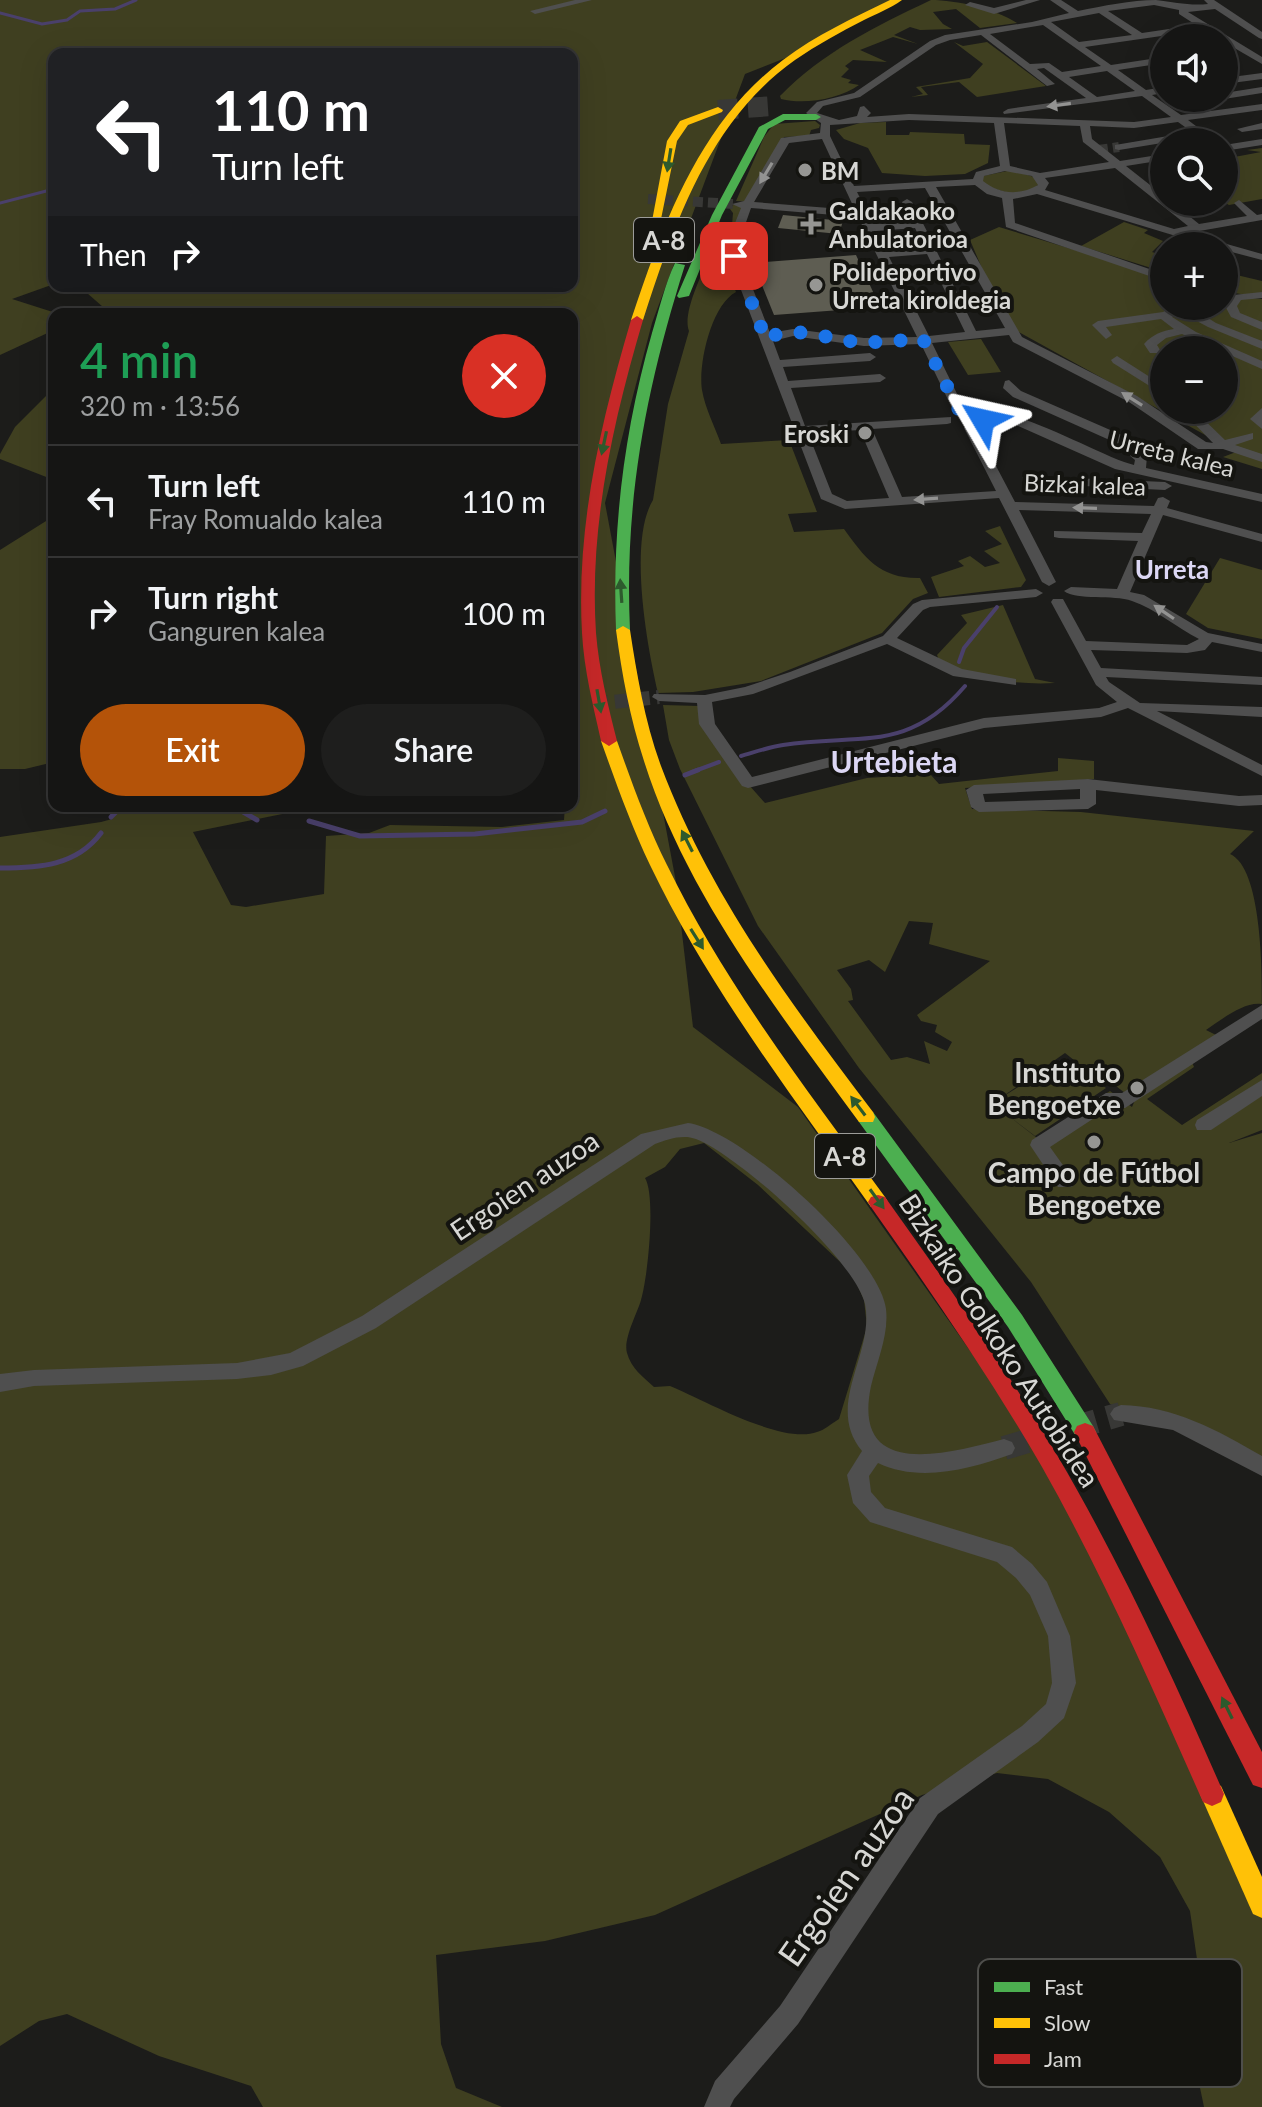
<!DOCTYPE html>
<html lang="en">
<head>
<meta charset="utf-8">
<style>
	body { margin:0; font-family:Lato,sans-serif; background:#1e1e1d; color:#f1f3f6; height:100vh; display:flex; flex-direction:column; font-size:30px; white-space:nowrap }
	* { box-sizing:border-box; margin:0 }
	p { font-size:26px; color:#9d9fa0 }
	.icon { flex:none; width:44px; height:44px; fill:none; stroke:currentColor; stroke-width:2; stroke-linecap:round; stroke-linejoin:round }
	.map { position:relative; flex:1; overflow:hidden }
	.side { position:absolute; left:48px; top:308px; width:530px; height:504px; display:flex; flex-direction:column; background:#151514; border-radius:16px; box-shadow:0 8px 32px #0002,0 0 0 2px #343434 }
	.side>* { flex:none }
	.guide { position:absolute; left:48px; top:48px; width:530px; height:244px; border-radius:16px; box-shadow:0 8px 32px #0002,0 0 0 2px #343434; background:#202124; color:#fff; overflow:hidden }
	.fabs { position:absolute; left:1150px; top:24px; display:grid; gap:16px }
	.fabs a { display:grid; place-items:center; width:88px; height:88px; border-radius:50%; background:#151514; box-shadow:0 8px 32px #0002,0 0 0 2px #343434; font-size:40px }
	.pin { position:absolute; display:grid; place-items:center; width:68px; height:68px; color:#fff; margin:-34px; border-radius:16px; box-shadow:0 4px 12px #0006 }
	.me { position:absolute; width:88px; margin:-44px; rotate:306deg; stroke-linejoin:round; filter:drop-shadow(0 0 6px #0008) }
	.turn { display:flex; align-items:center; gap:28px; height:168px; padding:0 32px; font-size:36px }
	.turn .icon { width:104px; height:104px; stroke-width:2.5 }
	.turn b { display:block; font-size:56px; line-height:68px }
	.then { display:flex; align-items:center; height:76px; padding:0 32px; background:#0003; gap:16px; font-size:30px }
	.round { display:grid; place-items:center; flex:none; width:84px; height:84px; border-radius:42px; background:#1e1e1d }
	.head { display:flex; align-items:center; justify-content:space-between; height:136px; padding:0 32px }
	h1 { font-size:48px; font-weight:600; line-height:60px; color:#1e9e55 }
	.button { display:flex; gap:16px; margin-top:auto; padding:16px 32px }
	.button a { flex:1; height:92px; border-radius:48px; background:#b45309; color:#fff; font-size:32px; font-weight:600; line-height:92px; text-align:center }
	.button a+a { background:#1e1e1d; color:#f1f3f6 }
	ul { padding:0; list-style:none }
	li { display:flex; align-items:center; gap:24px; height:112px; padding:0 32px; border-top:2px solid #343434 }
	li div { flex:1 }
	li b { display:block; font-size:30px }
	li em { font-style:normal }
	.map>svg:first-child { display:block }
</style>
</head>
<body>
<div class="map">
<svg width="1262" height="2107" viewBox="0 0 1262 2107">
	<rect width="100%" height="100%" fill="#1c1c1a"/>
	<g fill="#3f3f20" fill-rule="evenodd">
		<path d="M0,0H897L801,52L745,74L652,323L605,503L676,882L693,1027L798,1107L1045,1457L1262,1918V2107H1204L1198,2078L1200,1980L1190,1911L1160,1857L1109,1812L1048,1779L997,1773L922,1795L655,1915L545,1941L436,1955L441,2044L456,2088L502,2107H263L251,2086L159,2056L67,2014L39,2021L0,2046V837L101,822L112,819L109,806H291L292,812L193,832L231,905L246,907L324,894L326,836L369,833L390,825L502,827L564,820L565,806H572V314H111L79,286H572V54H54V284L12,299L59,314H54V330L0,355ZM704,1143L758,1185L852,1273L864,1300L867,1327L839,1419C832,1423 825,1430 817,1432C782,1445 704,1400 670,1386L654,1387C643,1377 631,1368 627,1353C623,1339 637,1314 641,1300C648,1276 656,1196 645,1178L665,1167L680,1149Z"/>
		<path d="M931,0C956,0 996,9 1017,23L980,28L956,9L933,12L943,24L952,29L920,30L910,27L894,35L918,44L893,37L860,50L887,62L853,60L845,66L849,69L841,77L851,80L848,83L859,85C839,99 805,105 781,99L780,96C823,52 876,26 931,0Z"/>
		<polygon points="954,42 963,46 987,42 1046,86 977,97 959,82 921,87 928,95 911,97 923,94 916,87 970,78 983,64"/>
		<polygon points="815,121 820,125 819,128 811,130 809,136 784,137 754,202 736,201 764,137 774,124"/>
		<polygon points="886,122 886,135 909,135 910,132 964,134 965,144 990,145 988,163 965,174 925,176 882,173 868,148 844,139 836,130 860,123"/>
		<polygon points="1262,148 1262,199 1229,205 1224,202 1224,154 1229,158 1261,152 1247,150"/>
		<path d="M1012,170L1034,177L1039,184C1022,200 1000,192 981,183L983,176Z"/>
		<path d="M734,204L747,205L734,256L724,264L736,292C711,305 698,365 702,390C705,408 715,427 721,444L789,440L817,512L788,514L794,532L844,529C865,558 880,579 920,578L928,593L913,599L882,633L761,681L693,692L658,693C647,646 628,541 653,500L668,404L689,331C680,309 715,247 726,226L732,225L733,213L730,209Z"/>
		<polygon points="1124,222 1148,230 1144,233 1163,241 1152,252 1164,256 1164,272 1081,246"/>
		<path d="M999,227L1164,277V306H1224V295L1262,299V469L1223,457L1236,452L1006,325L970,240ZM1164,350H1224V410H1164Z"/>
		<polygon points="1224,272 1262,281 1262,298 1224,291"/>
		<polygon points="981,339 1001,372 968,375 948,342"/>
		<polygon points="54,388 54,480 0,459 0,454 15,427"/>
		<polygon points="54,516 54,762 25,769 0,769 0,550"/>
		<polygon points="1000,526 1026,580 1021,587 939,597 931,577 964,566 958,561 970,556 985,567 1000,563 984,551 1002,544 985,531"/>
		<polygon points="1220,558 1262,570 1262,639 1208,628 1186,614"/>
		<path d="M1003,605L1035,679L1055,683C1016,685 977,679 941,665L937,655L967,623L961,615Z"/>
		<path d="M663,705L699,706L749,785L765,803L867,778L930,774L939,784L1058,771V758L1094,761V779L965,788L972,809L1081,812L1254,831L1230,854C1262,868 1262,971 1262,1004C1244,1001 1221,1020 1206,1030L1216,1035L1126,1094L1100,1073L1094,1076L1065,1053L999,1099L1066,1058L1106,1088L1035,1136L1006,1114L1037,1138L1110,1091L1132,1107L1136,1098L1192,1062L1194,1067L1147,1099L1182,1125L1262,1073V1130L1229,1143L1262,1133V1463L1110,1404L1031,1282L859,1068L758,926L680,769L669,740ZM909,921L933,923L929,944L990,961L917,1015L921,1021L937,1025L935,1032L952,1042L947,1051L924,1041L930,1064L907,1057L891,1060L848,1001L853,1000L851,989L837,970L869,960L885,972Z"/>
	</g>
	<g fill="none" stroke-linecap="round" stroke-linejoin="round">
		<g stroke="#4a406b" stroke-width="3">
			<polyline points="0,13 42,24 67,20 80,11 115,9 136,0"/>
			<polyline points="0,203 54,189"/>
		</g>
		<g stroke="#4a406b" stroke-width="4">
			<polyline points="959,662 964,648 997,607"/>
			<path d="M741,756C755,752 769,747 783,745C860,733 907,754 965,686"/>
			<polyline points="692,772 719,762"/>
		</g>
		<g stroke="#4a406b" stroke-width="5">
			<polyline points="685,775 698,770"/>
			<polyline points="233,806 257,820"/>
			<polyline points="111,817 122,806"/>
			<polyline points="309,821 360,836 475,834 582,822 605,811"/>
			<path d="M0,868C39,868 76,866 101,833"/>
		</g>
	</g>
	<g fill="#5e5d52">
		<polygon points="783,215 843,221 839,234 778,228"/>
		<polygon points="856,255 880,307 774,315 753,263"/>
	</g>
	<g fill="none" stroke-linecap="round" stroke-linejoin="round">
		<g stroke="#383836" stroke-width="10" stroke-dasharray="10 5" stroke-linecap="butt">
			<polyline points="1098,150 1119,147"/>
			<polyline points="648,199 734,204"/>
		</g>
		<polyline stroke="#383836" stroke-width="14" stroke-dasharray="14 7" stroke-linecap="butt" points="594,704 659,697"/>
		<polyline stroke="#383836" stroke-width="24" stroke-dasharray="24 12" stroke-linecap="butt" points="1004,1448 1121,1414"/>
		<polyline stroke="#383836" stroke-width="20" stroke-dasharray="20 10" stroke-linecap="butt" points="718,110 773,106"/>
		<g fill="#4f4f4f" fill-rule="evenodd">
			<polygon points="575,0 592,0 535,14 530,11"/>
			<polygon points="1026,0 1040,0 994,14 965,5 970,2 994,8"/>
			<path d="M1050,0H1061L1078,11C1103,6 1131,0 1156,0C1175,2 1189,6 1208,4L1204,0H1214L1262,32V39L1259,38L1215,9L1188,12L1262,57V64L1224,42V38H1217L1203,30L1085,47L1111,65L1164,57V63L1118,70L1146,90L1164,87V93L1152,95L1181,115L1262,104V110L1188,120L1217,142H1205L1199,137L1119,150L1115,149V145L1192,132L1178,122L1134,128L1090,126L1092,139L1120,161L1164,154V160L1126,166L1164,196V202H1172L1199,224L1247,216L1234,203L1239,200L1257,215L1262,214V220L1188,233L1262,254V260L1224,250V246H1209L1037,194L1013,199L1015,223L1164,274V281L1006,227L1002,198L987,194L975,185L936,187L1022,337L1137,396L1206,442L1213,443L1181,410H1194L1225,440L1253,433V439L1235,445L1262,454V462L1223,449H1198L1129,402L1013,342L1009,335L932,343L965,410L959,414L953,410L921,344L864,346L793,336L773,341L780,360L870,353L876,357L870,361L783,367L788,381L880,374L886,378L880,382L791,388L805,426L951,417V423L947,424L872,429L902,497L996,491L964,428L970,424L976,428L1015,502L1154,506L1158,498L1163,497L1170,501L1167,508L1262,534V542L1163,515L1130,592L1144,595L1208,633L1262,644V652L1212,642L1205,650L1187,653L1091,650L1101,668L1262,677V685L1106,677L1109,682L1140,703L1262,707V717L1157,711L1262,765V776L1128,708L1101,717L984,728L748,788L742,786L699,724L697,703L659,701L652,697L654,694L705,695L745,687L790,672L883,636L913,604L922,600L1036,589L1043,593L1036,597L930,607L923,610L897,638L962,669L1016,679V685L953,676L887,644L753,694L712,702L715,724L752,777L984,718L1099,708L1117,702L1096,685L1051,602L1053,599H1063L1086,641L1187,645L1199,639C1177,628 1156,609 1132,601C1113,594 1077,601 1064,591L1071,587L1117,589L1138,541L1059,538L1054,537V531L1142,533L1151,514L1019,510L1056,582L1049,586L1042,582L999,498L845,509L821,499L725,248L741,208L732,204L744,201L781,138L820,133L821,123L806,113L817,102L854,93L930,41L945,35L1032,22L1069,13ZM1154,5L1179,10V14L1196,25L1142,33L1108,11ZM1099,13L1132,35L1079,42L1051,22ZM1043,25L1101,66L1062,72L1049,63L1030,64L990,34ZM981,35L1047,86L1055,84L1037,69L1044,68L1086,98L1008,109L1003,112L1004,114L1142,96L1171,117L1134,122L909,114L867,117L871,113L864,106L860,107L857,116L839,120L817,113L823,106L860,97L936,45L950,40ZM1107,71L1135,91L1097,97L1069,77ZM909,120L994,123L1000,166L976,172L973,179L854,186L830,136V125ZM1004,123L1080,126L1083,142L1109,162L1040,173L1010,166ZM822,139L855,210L754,202L789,143ZM1115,168L1188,226L1174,229L1045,190L1049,183L1045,178ZM1005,171L1032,176L1038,185C1019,196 999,194 983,181L984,176ZM925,188L954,239L934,245L912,202L907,199L902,202L912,222L873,224L857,192ZM751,208L858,217L917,337L864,338L793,329L770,333L737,248ZM915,228L924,247L886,250L876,231ZM958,245L1005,328L976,331L937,252ZM927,254L965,332L929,336L889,257ZM860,430L889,498L847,501L832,494L808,433Z"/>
			<polygon points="1262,73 1262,79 1224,84 1224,78"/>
			<polygon points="1262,87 1262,93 1224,99 1220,98 1224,98 1224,93"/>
			<polygon points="1195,98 1217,98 1196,102"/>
			<polygon points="1262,123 1262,129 1242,132 1237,129"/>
			<polygon points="1262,139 1262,145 1224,151 1224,145"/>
			<polygon points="1262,292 1262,298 1241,300 1237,306 1240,313 1262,322 1262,330 1231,317 1225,306 1233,295"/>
			<path d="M1174,306H1189L1216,323L1262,341V349L1208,327L1180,312L1172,317L1196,332L1262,361V369L1182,334L1166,338L1157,345L1160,350L1158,353H1150L1144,344C1153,334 1162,331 1174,329L1161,319L1106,327L1112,335L1106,339L1092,325L1098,321L1163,312Z"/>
			<polygon points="1117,356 1164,386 1164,395 1113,363 1111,360"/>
			<path d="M1009,380L1021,391L1124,436L1147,456L1146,468L1262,494V502L1115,469L1009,422L978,420L976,417C1004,397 1099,457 1134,465L1135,460L1114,442L1013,397L1003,388L1005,381Z"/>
			<polygon points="1262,408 1262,429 1250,419"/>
			<polygon points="1027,476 1165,482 1172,486 1165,490 1022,483 1022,477"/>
			<path d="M1088,779L1239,796L1262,795V805L1239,806L1096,790V804L1088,809L979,812L971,807L966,790L974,785ZM1080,789V799L985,802L983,794Z"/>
			<polygon points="1262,1005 1262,1019 1125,1108 1111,1107 1050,1147 1075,1182 1072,1187 1058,1187 1030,1145 1032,1140 1106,1093 1122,1093"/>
			<polygon points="1262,1080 1262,1096 1211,1130 1197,1130 1195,1125 1197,1120"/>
			<path d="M688,1123C741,1130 879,1254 886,1309C889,1335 877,1361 871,1386C851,1482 949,1453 1004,1439L1012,1442L1015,1448L1012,1454C971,1469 919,1483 878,1463L869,1476L871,1492L885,1508L1012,1547L1032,1564L1047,1582L1070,1636L1076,1683L1064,1718L1038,1742L938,1814L798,2024L734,2099L730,2107H704L715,2081L780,2006L920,1798L1022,1726L1046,1704L1052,1683L1048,1636L1030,1595L1016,1578L997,1562L870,1522L853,1503L847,1475L862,1451C824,1405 875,1354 865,1304C855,1260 738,1155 696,1139C683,1134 668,1139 655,1144L376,1328L303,1366L271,1375L237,1379L34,1386L0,1392V1374L34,1370L237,1363L290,1353L362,1316L641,1134Z"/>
			<path d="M1121,1405C1174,1406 1217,1430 1262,1456V1476L1173,1430L1114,1420L1110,1414L1114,1408Z"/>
		</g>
		<g fill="#4caf50" fill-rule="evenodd">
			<polygon points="783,114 816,114 821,117 816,120 785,120 768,129 722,215 689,296 679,298 677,296 712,215 759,127"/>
			<path d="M675,263L685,265C646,388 624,501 630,630L623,634L616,630C612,528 624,431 652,333C659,310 665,284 675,263Z"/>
			<polygon points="866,1110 873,1112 1022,1315 1093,1426 1096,1432 1093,1438 1085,1441 1077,1438 1008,1327 859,1122 857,1117 859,1112"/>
		</g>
		<g fill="#ffc107" fill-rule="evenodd">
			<path d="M890,0H902C891,8 876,14 864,20C840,32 817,45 795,60C709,121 674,224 643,320L633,322L631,320C663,224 699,123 783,60C816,35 853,18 890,0Z"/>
			<polygon points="718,107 723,110 722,112 688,125 677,141 661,219 652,221 667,141 680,121"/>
			<path d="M623,626L630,630C637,676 645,722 661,766C709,894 791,1004 873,1112L875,1117L873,1122H859C778,1011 686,894 644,761C630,718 622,675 616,630Z"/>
			<path d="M609,736L617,741C632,783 647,825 667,865C725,984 807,1090 885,1197L888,1202L885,1207H871C793,1097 709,988 650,865C631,825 616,783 601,741Z"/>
			<polygon points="1212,1782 1221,1786 1262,1877 1262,1918 1253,1914 1200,1794 1203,1786"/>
		</g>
		<g fill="#c62828" fill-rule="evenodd">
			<path d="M637,316L643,320C613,422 589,526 596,633C599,670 608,705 617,741L609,746L601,741C593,705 584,670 582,633C576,525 601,422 631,320Z"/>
			<path d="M878,1195L885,1197C945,1281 1005,1366 1057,1455C1121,1564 1174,1679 1224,1794L1221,1802L1212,1806L1203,1802C1153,1689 1103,1575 1042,1467C990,1377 931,1292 871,1207L868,1202L871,1197Z"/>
			<polygon points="1085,1423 1093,1426 1262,1752 1262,1788 1253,1785 1074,1432 1077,1426"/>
		</g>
	</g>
	<defs><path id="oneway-solid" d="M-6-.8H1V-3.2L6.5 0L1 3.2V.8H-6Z" transform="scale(2)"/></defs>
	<g fill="#939392">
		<use href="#oneway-solid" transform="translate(1059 105) rotate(172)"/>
		<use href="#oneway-solid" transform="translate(766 173) rotate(121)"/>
		<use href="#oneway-solid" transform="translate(1132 399) rotate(-148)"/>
		<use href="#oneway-solid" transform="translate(926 499) rotate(176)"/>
		<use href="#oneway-solid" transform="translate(1085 508) rotate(-178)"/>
		<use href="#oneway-solid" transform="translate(1164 612) rotate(-146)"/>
	</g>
	<g fill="#2d5a2d">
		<use href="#oneway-solid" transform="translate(669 160) rotate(99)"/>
		<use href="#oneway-solid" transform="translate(604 443) rotate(102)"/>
		<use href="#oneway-solid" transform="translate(621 591) rotate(-94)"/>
		<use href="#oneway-solid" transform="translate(599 701) rotate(80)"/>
		<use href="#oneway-solid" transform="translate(687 841) rotate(-117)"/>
		<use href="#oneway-solid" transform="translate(697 939) rotate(58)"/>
		<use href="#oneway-solid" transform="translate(858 1106) rotate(-127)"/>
		<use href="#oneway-solid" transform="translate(877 1199) rotate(54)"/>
		<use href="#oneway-solid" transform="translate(1227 1708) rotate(-116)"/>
	</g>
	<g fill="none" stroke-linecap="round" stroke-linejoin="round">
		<path stroke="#1a73e8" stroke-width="14" stroke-dasharray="0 25.2" d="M734,256L766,340C789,322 833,341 859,342C880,343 902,340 923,339L959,410L976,412L983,420"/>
	</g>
	<g fill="#969693" stroke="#141410" stroke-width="3">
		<circle cx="805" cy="170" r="8"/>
		<path d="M807 212h8v8h8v8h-8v8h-8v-8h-8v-8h8z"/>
		<circle cx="816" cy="285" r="8"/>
		<circle cx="865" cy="433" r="8"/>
		<circle cx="1137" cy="1088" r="8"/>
		<circle cx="1094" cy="1142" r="8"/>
	</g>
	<g text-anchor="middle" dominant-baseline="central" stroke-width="8" stroke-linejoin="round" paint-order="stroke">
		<g font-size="24" font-weight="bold" fill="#d7d7d4" stroke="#141410" text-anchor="start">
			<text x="821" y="170">BM</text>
			<text x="829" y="210">Galdakaoko<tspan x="829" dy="28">Anbulatorioa</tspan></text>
			<text x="832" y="271">Polideportivo<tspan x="832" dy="28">Urreta kiroldegia</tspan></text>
			<text x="849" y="433" text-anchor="end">Eroski</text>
		</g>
		<g font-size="24" fill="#d7d7d4" stroke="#141410">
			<text transform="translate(1172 453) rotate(14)">Urreta kalea</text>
			<text transform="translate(1085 484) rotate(2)">Bizkai kalea</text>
		</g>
		<g fill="#141410" stroke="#9c9c99" stroke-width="2">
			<rect x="634" y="218" width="60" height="44" rx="6"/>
			<rect x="815" y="1134" width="60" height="44" rx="6"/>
		</g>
		<g font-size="26" font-weight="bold" fill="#d7d7d4">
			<text x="664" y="240">A-8</text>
			<text x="845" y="1156">A-8</text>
		</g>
		<g font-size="26" font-weight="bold" fill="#dcd7f4" stroke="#141410">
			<text x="1172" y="569">Urreta</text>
		</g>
		<g font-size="28" font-weight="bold" fill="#d7d7d4" stroke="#141410" text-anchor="end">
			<text x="1121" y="1072">Instituto<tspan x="1121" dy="32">Bengoetxe</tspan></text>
			<text x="1094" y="1172" text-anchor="middle">Campo de Fútbol<tspan x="1094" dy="32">Bengoetxe</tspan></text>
		</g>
		<g font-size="28" fill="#d7d7d4" stroke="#141410">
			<text transform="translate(524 1185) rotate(-34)">Ergoien auzoa</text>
			<text transform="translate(1000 1340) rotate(57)">Bizkaiko Golkoko Autobidea</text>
		</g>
		<g font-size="30" font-weight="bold" fill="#dcd7f4" stroke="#141410">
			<text x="894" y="761">Urtebieta</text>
		</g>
		<g font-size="34" fill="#d7d7d4" stroke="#141410">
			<text transform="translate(845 1876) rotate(-55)">Ergoien auzoa</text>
		</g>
	</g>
	<rect x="978" y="1959" width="264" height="128" rx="12" fill="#141410" stroke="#4e4e4b" stroke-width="2"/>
	<rect x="994" y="1982" width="36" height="10" fill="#4caf50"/>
	<rect x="994" y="2018" width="36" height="10" fill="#ffc107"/>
	<rect x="994" y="2054" width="36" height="10" fill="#c62828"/>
	<g font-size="22" fill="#d7d7d4">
		<text x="1044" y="1995">Fast</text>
		<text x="1044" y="2031">Slow</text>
		<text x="1044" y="2067">Jam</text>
	</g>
</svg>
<div class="fabs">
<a><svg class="icon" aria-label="sound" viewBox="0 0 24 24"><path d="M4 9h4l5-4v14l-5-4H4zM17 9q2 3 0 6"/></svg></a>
<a><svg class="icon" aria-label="search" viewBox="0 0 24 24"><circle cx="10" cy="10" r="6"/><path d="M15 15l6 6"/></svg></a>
<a>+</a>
<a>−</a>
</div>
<div class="pin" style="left:734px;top:256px;background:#d93025"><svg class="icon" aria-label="arrive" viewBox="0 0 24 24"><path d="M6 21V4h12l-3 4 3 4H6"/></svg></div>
<svg class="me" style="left:983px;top:420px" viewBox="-20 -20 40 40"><path d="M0-17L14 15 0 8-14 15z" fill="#1a73e8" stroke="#fff" stroke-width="4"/></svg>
<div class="guide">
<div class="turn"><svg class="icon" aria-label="left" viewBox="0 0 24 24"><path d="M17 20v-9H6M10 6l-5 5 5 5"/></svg><div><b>110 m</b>Turn left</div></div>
<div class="then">Then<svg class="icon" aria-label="right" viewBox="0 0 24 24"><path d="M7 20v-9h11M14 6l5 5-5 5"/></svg></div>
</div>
<section class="side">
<div class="head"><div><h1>4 min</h1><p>320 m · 13:56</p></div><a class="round" style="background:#d93025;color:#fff"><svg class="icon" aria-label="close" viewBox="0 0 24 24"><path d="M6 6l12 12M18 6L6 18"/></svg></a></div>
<ul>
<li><svg class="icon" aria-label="left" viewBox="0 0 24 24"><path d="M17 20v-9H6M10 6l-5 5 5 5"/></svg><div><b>Turn left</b><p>Fray Romualdo kalea</p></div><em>110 m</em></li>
<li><svg class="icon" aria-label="right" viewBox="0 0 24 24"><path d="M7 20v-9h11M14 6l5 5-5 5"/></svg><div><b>Turn right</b><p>Ganguren kalea</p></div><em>100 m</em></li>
</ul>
<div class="button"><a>Exit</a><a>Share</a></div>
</section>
</div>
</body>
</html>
